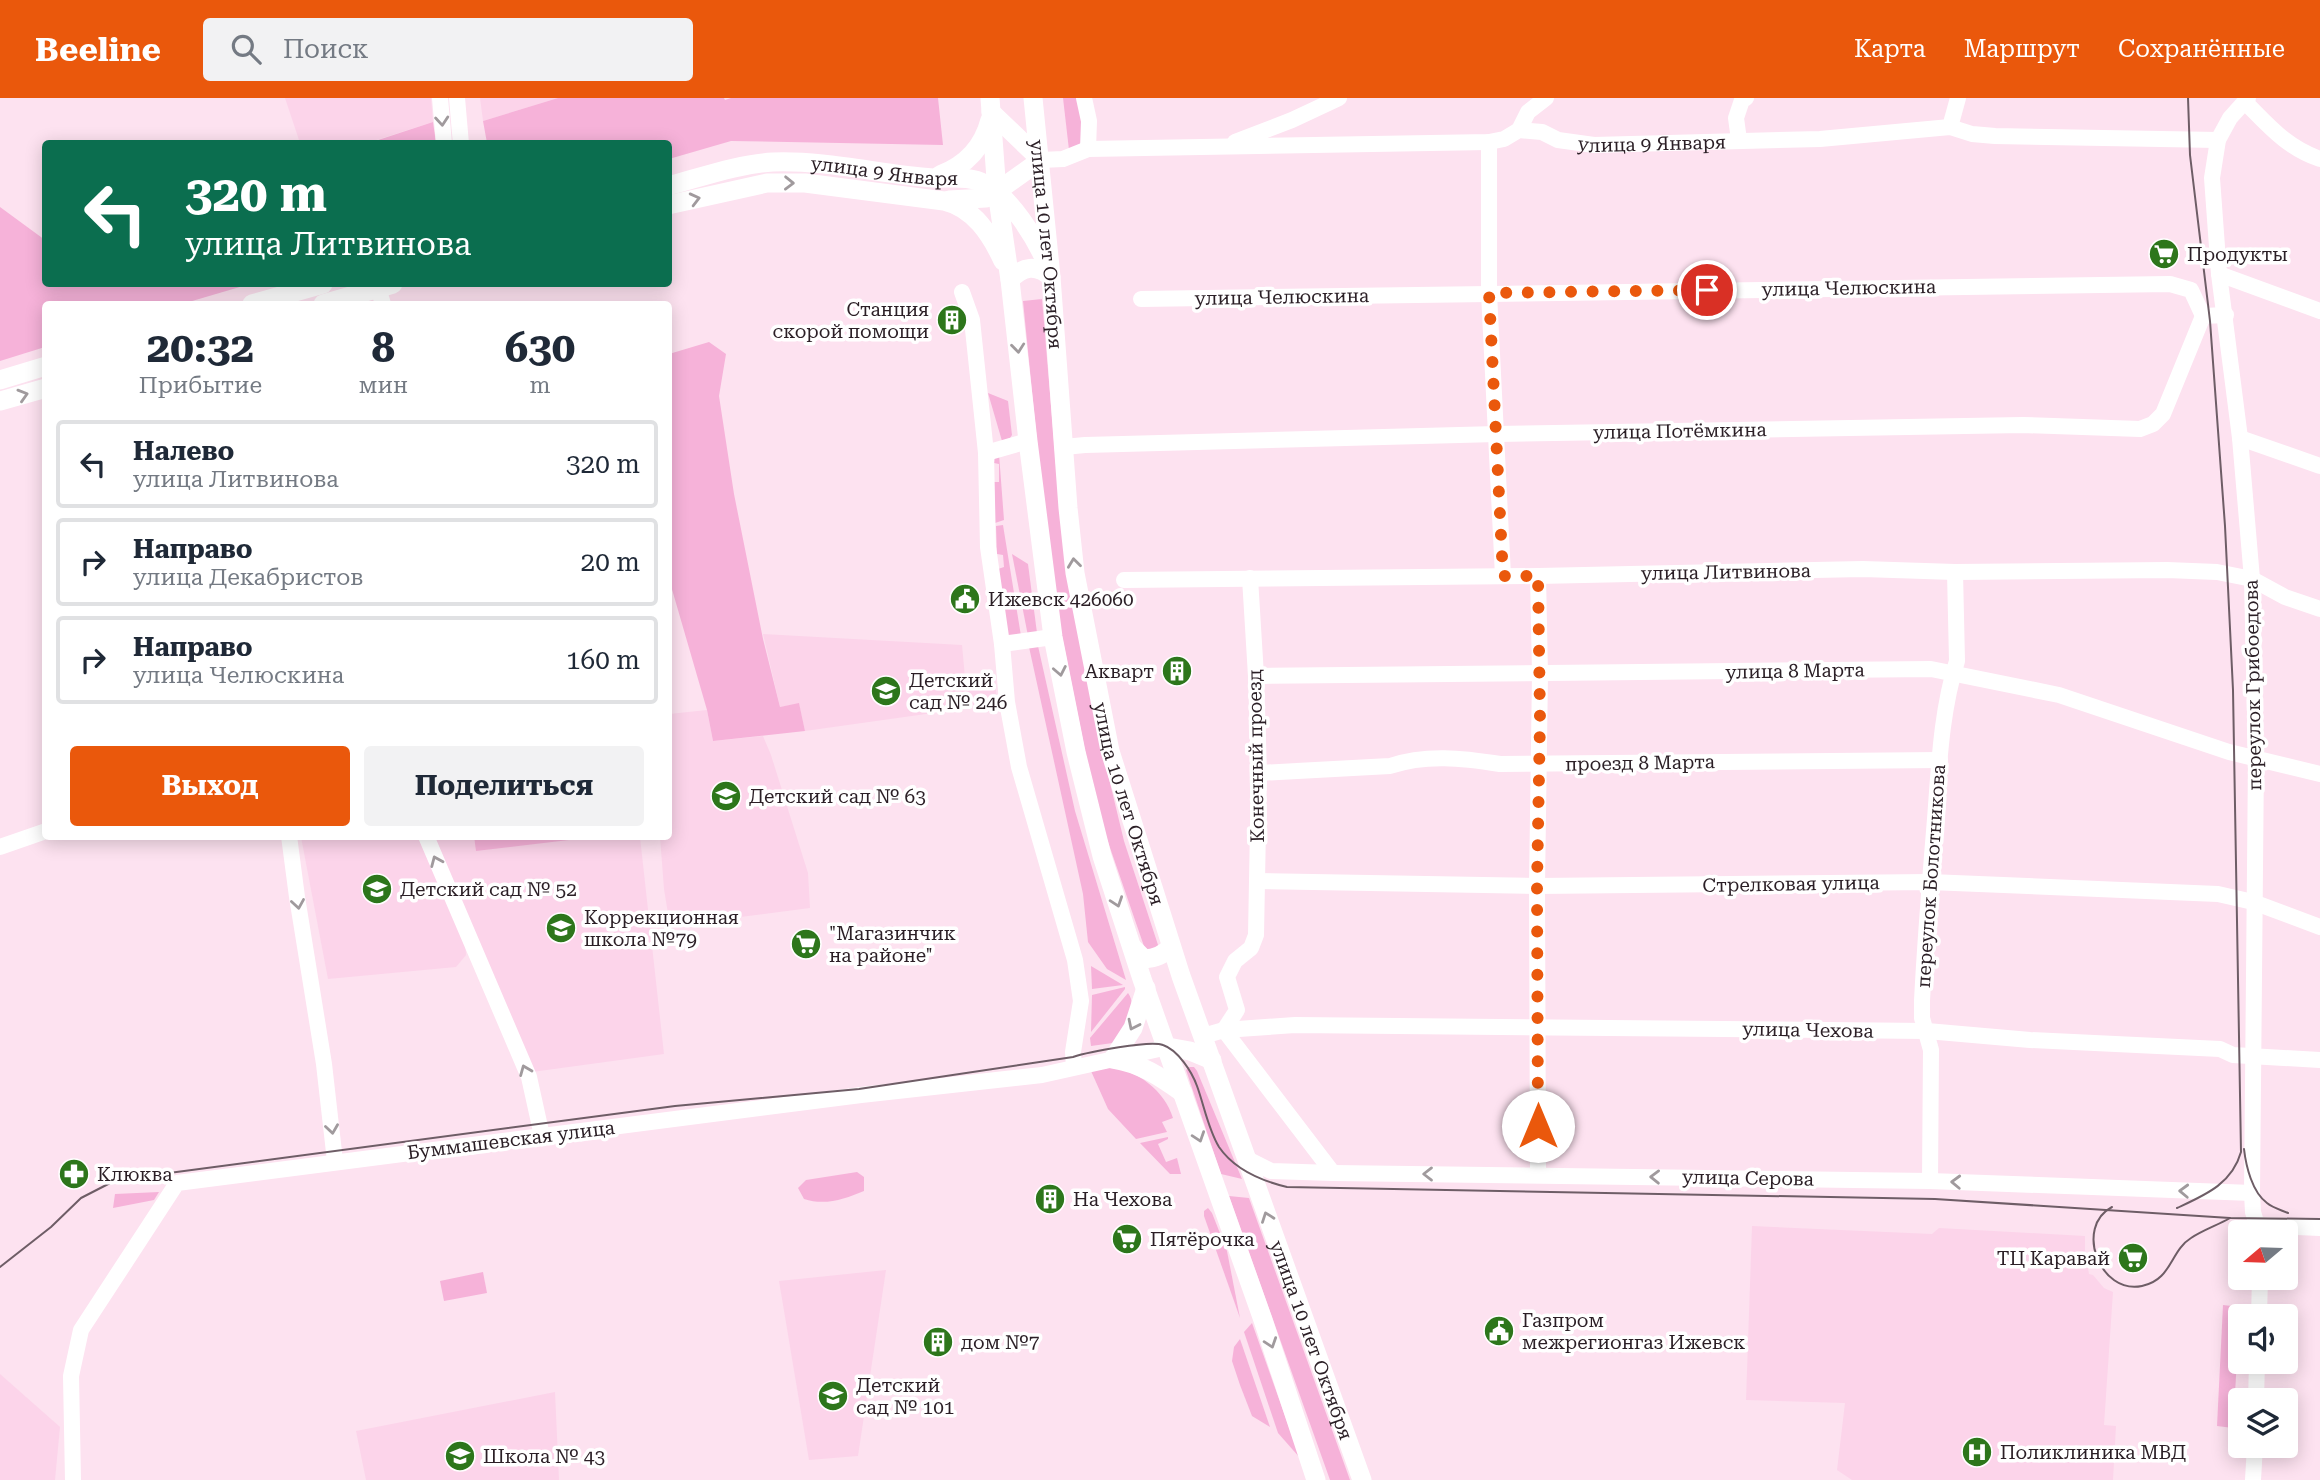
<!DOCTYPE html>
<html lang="ru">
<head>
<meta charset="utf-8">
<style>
	body { margin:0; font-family:"Roboto Serif",serif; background:#f2f2f3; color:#1f2937; height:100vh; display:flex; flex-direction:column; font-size:26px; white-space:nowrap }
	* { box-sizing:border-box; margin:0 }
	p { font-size:23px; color:#747a83 }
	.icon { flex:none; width:38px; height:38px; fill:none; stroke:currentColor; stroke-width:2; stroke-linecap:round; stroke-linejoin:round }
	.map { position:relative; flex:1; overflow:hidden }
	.sheet { position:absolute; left:42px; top:203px; width:630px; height:539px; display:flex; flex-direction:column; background:#fff; border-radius:7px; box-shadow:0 4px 18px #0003 }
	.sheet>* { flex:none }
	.guide { position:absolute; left:42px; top:42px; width:630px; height:147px; border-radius:7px; box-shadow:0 4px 18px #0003; background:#0b6e4f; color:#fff; overflow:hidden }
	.needle { width:46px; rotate:251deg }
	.tools { position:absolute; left:2228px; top:1122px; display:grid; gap:14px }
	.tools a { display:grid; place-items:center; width:70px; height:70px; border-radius:7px; background:#fff; box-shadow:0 4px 18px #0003; font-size:35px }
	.pin { position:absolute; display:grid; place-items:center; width:60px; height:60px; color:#fff; margin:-30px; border:4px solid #fff; border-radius:50%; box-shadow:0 2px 7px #0007 }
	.me { position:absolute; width:77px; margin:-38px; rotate:0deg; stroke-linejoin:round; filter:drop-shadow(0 0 5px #0008) }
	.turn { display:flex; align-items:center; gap:24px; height:147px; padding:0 28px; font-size:32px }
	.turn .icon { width:91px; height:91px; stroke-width:2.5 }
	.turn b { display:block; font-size:49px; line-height:60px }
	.eta { display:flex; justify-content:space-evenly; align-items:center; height:119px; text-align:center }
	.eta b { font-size:42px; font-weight:700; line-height:49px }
	.primary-button { display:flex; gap:14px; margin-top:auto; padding:14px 28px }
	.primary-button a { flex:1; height:80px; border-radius:7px; background:#ea580c; color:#fff; font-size:28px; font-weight:700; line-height:80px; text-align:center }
	.primary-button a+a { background:#f2f2f3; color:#1f2937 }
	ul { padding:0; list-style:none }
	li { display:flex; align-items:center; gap:21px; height:88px; margin:0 14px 10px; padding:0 14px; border:4px solid #e0e1e3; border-radius:7px }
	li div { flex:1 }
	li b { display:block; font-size:26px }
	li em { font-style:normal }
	header { display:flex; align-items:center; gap:42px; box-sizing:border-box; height:98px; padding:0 35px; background:#ea580c; color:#fff }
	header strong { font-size:33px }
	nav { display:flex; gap:38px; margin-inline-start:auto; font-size:24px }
	.search { width:490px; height:63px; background:#f2f2f3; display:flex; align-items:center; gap:18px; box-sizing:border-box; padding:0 24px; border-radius:7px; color:#747a83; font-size:26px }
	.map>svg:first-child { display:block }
</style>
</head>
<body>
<header>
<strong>Beeline</strong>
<div class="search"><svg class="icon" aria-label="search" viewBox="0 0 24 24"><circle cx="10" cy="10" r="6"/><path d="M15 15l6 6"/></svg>Поиск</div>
<nav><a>Карта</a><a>Маршрут</a><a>Сохранённые</a></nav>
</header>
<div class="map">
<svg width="2320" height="1382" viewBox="0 0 2320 1382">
	<rect width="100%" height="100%" fill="#fde2f0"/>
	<g fill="#fcd4ea">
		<polygon points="285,0 431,0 433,24 367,45 300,45"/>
		<polygon points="480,0 558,0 483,23"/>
		<polygon points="763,536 962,547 965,580 995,580 997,606 805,633 799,606 780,609"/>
		<polygon points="707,612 713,643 763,638 771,657 808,775 810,810 670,828 664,791 660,739 668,738 669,616"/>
		<polygon points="301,739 421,739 465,843 466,857 456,869 328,881"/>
		<polygon points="433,739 640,739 664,956 532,974"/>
		<polygon points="1752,1128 1932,1136 1939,1130 2085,1138 2085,1153 2089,1176 2093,1177 2104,1190 2113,1194 2104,1327 2116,1328 2113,1382 1852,1382 1837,1372 1845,1305 1746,1302"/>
		<polygon points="886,1172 858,1358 809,1362 779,1183"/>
		<polygon points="0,1276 60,1329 55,1382 0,1382"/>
		<polygon points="555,1294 559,1382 366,1382 356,1333"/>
	</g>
	<g fill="#f6b2d9">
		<polygon points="558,0 724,0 725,2 731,0 938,0 943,47 731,43 669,61 668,46 487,45 483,23"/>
		<polygon points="1063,0 1081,0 1082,47 1069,52"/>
		<polygon points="433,24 436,45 367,45 372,44"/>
		<polygon points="0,109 45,142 46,186 250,186 182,206 46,206 45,249 0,263"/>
		<polygon points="1042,201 1061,426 1098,635 1124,743 1159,850 1146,854 1097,712 1051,483 1023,203"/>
		<polygon points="709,244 726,256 719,298 734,396 763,541 780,609 799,605 805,633 713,643 707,612 669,481 669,256"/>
		<polygon points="988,295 1008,303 1012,337 1010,340 1002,343"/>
		<polygon points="999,356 1004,422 995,425 994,384 999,384 999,366 994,365 995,359"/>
		<polygon points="1003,427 1021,538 1005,541 998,471 1004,469 1003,457 997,456 996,428"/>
		<polygon points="1012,456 1028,466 1037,535 1028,538"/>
		<polygon points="1038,548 1075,713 1126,882 1107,871 1088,844 1083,796 1029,549"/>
		<polygon points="474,738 593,738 594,739 476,753"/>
		<polygon points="1091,868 1123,887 1092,891"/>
		<polygon points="1125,889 1125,891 1091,934 1092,897"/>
		<path d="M1128,895C1138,908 1125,930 1120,944L1091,948L1090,940Z"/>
		<polygon points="1189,969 1194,969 1197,973 1242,1081 1221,1076 1186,972"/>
		<path d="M1108,970C1136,970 1165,993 1173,1020L1162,1024L1167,1034L1136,1041L1108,1011L1091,973Z"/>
		<polygon points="1168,1039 1168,1041 1158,1046 1166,1064 1177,1060 1181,1076 1170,1076 1140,1045"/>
		<path d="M857,1074L864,1079V1093C845,1101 825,1108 804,1101L798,1090L806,1082Z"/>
		<polygon points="159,1094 154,1102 113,1110 115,1096"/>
		<polygon points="1229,1098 1249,1100 1350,1382 1330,1382"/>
		<polygon points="1208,1110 1212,1115 1227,1153 1240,1220 1204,1118 1204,1113"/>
		<polygon points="483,1174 487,1195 444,1203 440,1183"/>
		<polygon points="2223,1207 2240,1209 2233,1330 2217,1328"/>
		<polygon points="1252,1225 1300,1360 1278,1335 1244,1234"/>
		<polygon points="1240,1241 1270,1329 1252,1318 1240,1287 1232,1263 1234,1249"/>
	</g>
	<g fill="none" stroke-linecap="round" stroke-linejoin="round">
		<g stroke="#fff" stroke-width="16">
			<polyline points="440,0 444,46"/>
			<polyline points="457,0 461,46"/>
			<polyline points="1084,0 1089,23 1088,51"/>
			<polyline points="2248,0 2230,20 2218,42 2212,80 2219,176 2240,340 2252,481 2256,661 2252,1095 2253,1114 2259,1134"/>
			<path d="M2245,4C2269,28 2286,49 2320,61"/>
			<polyline points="1950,29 1958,0"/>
			<polyline points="1519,32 1528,14 1546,0"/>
			<polyline points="1739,42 1736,20 1742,2 1746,0"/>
			<polyline points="1235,44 1292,22 1339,0"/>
			<polyline points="1489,44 1489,195 1503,478"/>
			<path id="s1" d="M1041,62L1063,61L1088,51L1489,44L1504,41L1519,32L1542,34L1558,42L1594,47L1820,41L1950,29L1972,36L1995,38L2218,42"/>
			<polyline points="2219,176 2320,213"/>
			<polyline points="378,190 383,206"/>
			<polyline points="962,194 972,222 986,355 988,449 1002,546 1007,604 1019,669 1075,862 1081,903 1073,954 1074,969"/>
			<polyline points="1141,201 2170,186 2191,192 2203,218"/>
			<polyline points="2240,340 2320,368"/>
			<polyline points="1064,349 1085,347 1497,336 2023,327 2140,331 2153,326 2163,316 2203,218 2226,217"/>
			<polyline points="986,355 1028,343"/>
			<polyline points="1124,482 1538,478 1863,471 1955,474 2167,472 2217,474 2252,481 2285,499 2320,511"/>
			<polyline points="1002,546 1053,539"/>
			<polyline points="1256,578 1931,571 2059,597 2229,654 2320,676"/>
			<path d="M1259,675L1390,668C1426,656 1462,660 1500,666L1940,662"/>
			<polyline points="289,738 297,799 324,966 335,1063"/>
			<polyline points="426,738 529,979 542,1038"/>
			<polyline points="0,749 46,733"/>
			<polyline points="1257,783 1537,788 1930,784 2218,796 2253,804 2320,829"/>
			<polyline points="1224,932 1237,912 1227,879 1235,863 1251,850 1256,837 1259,675 1256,578 1250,480"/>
			<polyline points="1224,932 1333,1075"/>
			<polyline points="1203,938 1224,932 1295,927 1927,933 2030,942 2220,951 2233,957 2320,962"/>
			<polyline points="1247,1061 1271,1073 1333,1075 1930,1083 2252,1095"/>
			<polyline points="1538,1077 1537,788 1540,576 1538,478"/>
			<path d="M1930,1083L1931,952L1922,920V903C1925,842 1930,782 1935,721C1939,669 1941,613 1957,563L1955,474"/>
			<polyline points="2257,1127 2320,1130"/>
			<polyline points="2259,1218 2260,1180"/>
			<polyline points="2256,1302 2257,1264"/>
			<polyline points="73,1382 71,1278 81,1232 177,1085 861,997 1042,977 1168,949"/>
			<polyline points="2253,1382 2255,1348"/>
		</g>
		<g stroke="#fff" stroke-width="19">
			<polyline points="990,0 997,94 1010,182 1028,343 1053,539 1076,654 1102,758 1142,881 1263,1222 1316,1382"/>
			<path id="s2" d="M1033,0L1051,179L1068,410L1075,475L1110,653L1181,878L1362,1382"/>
			<polyline points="991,14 1041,62"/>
			<path d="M940,77C967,67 983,49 990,22"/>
			<path id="s3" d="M668,88C702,79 738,66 773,64C827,62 879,76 933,80C950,81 969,77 985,86C1010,99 1036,140 1046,165"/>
			<polyline points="949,102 986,100 992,97 1041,62"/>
			<path d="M668,107L767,85H805L944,103C974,110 991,137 1003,163"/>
			<path d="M1010,182C1023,168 1036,166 1051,179"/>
			<polyline points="252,206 323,186"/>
			<polyline points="323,206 393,186"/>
			<polyline points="0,282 46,268"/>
			<polyline points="0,303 46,290"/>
			<path d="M1133,850L1144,861C1156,860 1163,857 1171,849"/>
			<path d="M1146,890L1133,930L1113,961C1140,965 1161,979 1183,995"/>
			<polyline points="1168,949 1190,953 1212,962"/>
		</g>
		<g stroke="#6e5d66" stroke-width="2">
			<path d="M2244,1051C2246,1068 2252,1094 2267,1105C2273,1110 2281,1112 2288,1115"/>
			<path d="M2112,1109C2074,1129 2100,1197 2142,1188C2172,1182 2170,1153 2191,1140C2203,1132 2218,1127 2230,1120"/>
			<path d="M2177,1110C2205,1097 2232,1086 2241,1054L2233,592L2225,428L2210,223L2190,57L2188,0"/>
			<path d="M0,1169L51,1129L81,1100L116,1082L675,1008L859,991L1073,959C1088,954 1150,942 1163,947C1178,952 1192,974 1197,988C1204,1007 1208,1031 1219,1049C1234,1071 1262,1083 1287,1089L1935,1101L2230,1120L2320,1121"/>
		</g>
	</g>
	<defs><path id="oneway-chevron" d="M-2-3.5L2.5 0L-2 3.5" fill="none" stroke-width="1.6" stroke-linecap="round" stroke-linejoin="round" transform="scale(1.75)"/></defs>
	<g stroke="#a09a9d">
		<use href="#oneway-chevron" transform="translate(442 23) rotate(85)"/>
		<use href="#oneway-chevron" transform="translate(789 85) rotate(1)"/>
		<use href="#oneway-chevron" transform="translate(695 101) rotate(-14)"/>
		<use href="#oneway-chevron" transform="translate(1018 250) rotate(84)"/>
		<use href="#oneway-chevron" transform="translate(23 297) rotate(-17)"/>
		<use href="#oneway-chevron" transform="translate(1074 465) rotate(-97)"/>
		<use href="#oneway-chevron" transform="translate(1060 573) rotate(79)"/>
		<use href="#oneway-chevron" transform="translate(436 763) rotate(-113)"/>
		<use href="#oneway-chevron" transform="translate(1117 804) rotate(71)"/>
		<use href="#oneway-chevron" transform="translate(298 806) rotate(81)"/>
		<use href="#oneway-chevron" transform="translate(1133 927) rotate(116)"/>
		<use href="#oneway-chevron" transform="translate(525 972) rotate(-112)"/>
		<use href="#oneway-chevron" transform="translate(332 1031) rotate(82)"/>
		<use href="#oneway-chevron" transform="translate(1199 1039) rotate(71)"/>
		<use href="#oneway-chevron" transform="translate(1428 1076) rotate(-180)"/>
		<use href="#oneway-chevron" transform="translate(1655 1079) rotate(-179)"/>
		<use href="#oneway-chevron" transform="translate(1956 1084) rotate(-178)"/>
		<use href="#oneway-chevron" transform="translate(2184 1093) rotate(-178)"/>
		<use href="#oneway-chevron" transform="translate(1267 1119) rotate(-110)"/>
		<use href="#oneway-chevron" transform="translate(1271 1245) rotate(71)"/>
	</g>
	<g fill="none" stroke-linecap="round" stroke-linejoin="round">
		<polyline stroke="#ea580c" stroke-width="12" stroke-dasharray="0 21.6" points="1538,1028 1537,788 1540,621 1538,478 1503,478 1489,195 1707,192"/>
	</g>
	<defs>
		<g id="supermarket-disc" transform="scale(1.575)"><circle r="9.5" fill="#2d761b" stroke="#fff"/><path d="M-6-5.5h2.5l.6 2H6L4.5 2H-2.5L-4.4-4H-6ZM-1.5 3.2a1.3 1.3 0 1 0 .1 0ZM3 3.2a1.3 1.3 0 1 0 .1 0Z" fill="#fff"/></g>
		<g id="building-disc" transform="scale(1.575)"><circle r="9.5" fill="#2d761b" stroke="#fff"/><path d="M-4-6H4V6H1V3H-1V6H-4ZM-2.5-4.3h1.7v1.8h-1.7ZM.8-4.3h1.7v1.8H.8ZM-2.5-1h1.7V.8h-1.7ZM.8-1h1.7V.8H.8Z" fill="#fff"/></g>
		<g id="civic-disc" transform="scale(1.575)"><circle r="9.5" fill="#2d761b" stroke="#fff"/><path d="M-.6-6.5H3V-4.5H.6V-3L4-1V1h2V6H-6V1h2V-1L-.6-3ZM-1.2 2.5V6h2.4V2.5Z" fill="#fff"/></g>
		<g id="school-disc" transform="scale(1.575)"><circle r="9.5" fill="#2d761b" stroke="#fff"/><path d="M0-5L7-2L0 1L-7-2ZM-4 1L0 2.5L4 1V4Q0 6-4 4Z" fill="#fff"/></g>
		<g id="pharmacy-disc" transform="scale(1.575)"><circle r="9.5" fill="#2d761b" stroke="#fff"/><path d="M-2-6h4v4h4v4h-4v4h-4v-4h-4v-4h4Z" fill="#fff"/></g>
		<g id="hospital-disc" transform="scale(1.575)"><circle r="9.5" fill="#2d761b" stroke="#fff"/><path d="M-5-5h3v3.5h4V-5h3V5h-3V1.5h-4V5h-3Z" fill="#fff"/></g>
	</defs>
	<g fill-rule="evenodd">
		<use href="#supermarket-disc" x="2164" y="156"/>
		<use href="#building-disc" x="952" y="222"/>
		<use href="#civic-disc" x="965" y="501"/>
		<use href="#building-disc" x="1177" y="573"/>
		<use href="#school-disc" x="886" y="593"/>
		<use href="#school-disc" x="726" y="698"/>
		<use href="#school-disc" x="377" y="791"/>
		<use href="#school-disc" x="561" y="830"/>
		<use href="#supermarket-disc" x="806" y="846"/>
		<use href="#pharmacy-disc" x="74" y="1076"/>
		<use href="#building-disc" x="1050" y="1101"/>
		<use href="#supermarket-disc" x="1127" y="1141"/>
		<use href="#supermarket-disc" x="2133" y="1160"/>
		<use href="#civic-disc" x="1499" y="1233"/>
		<use href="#building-disc" x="938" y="1244"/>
		<use href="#school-disc" x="833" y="1298"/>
		<use href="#hospital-disc" x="1977" y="1354"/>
		<use href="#school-disc" x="460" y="1358"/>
	</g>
	<g text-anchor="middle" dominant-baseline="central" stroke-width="7" stroke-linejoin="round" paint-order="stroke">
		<g font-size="19" fill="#2b1f26" stroke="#fff">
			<text stroke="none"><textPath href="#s1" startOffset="618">улица 9 Января</textPath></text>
			<text stroke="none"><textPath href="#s3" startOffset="220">улица 9 Января</textPath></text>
			<text stroke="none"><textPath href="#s2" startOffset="147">улица 10 лет Октября</textPath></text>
			<text transform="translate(1849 190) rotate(-1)">улица Челюскина</text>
			<text transform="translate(1282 199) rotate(-1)">улица Челюскина</text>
			<text transform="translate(1680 333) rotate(-1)">улица Потёмкина</text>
			<text transform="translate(1726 474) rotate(-1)">улица Литвинова</text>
			<text transform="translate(1795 573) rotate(-1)">улица 8 Марта</text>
			<text transform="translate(2253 587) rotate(-91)">переулок Грибоедова</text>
			<text transform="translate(1256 658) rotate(-91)">Конечный проезд</text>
			<text transform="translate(1640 665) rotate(-1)">проезд 8 Марта</text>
			<text stroke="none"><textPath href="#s2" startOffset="714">улица 10 лет Октября</textPath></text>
			<text transform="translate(1931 778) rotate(-86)">переулок Болотникова</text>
			<text transform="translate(1791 786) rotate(-1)">Стрелковая улица</text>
			<text transform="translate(1808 932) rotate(1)">улица Чехова</text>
			<text transform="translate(511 1042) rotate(-7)">Буммашевская улица</text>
			<text transform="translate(1748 1080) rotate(1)">улица Серова</text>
			<text stroke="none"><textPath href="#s2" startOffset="1281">улица 10 лет Октября</textPath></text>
		</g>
		<g font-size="19" fill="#2b1f26" stroke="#fff" text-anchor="start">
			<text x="2187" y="156">Продукты</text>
			<text x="929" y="211" text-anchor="end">Станция<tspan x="929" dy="22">скорой помощи</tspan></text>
			<text x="988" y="501">Ижевск 426060</text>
			<text x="1154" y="573" text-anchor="end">Акварт</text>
			<text x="909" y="582">Детский<tspan x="909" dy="22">сад № 246</tspan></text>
			<text x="749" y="698">Детский сад № 63</text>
			<text x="400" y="791">Детский сад № 52</text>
			<text x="584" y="819">Коррекционная<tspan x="584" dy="22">школа №79</tspan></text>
			<text x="829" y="835">"Магазинчик<tspan x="829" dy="22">на районе"</tspan></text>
			<text x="97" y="1076">Клюква</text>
			<text x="1073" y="1101">На Чехова</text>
			<text x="1150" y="1141">Пятёрочка</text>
			<text x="2110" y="1160" text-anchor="end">ТЦ Каравай</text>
			<text x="1522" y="1222">Газпром<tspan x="1522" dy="22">межрегионгаз Ижевск</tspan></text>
			<text x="961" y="1244">дом №7</text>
			<text x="856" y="1287">Детский<tspan x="856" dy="22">сад № 101</tspan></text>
			<text x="2000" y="1354">Поликлиника МВД</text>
			<text x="483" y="1358">Школа № 43</text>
		</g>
	</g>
</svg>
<div class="tools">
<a><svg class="needle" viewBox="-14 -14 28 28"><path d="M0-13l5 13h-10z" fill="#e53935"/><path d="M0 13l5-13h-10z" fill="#747a83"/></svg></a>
<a><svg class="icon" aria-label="sound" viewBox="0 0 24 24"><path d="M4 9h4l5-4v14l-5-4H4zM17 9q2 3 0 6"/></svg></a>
<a><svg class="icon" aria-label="layers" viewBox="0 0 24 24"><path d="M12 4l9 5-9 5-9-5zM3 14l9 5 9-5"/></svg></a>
</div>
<div class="pin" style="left:1707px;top:192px;background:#d93025"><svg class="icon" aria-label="arrive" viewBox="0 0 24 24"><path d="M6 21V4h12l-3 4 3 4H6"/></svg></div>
<svg class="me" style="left:1538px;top:1028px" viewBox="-20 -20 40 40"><circle r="19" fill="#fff"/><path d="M0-13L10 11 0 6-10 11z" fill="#ea580c"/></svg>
<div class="guide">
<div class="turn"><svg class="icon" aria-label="left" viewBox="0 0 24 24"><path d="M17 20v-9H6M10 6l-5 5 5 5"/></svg><div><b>320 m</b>улица Литвинова</div></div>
</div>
<section class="sheet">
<div class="eta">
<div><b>20:32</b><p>Прибытие</p></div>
<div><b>8</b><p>мин</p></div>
<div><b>630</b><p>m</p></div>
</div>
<ul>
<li><svg class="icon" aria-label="left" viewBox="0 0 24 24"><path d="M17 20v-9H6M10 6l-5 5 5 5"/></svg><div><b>Налево</b><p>улица Литвинова</p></div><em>320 m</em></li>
<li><svg class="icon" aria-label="right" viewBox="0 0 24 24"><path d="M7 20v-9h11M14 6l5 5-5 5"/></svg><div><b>Направо</b><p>улица Декабристов</p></div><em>20 m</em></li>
<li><svg class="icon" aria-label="right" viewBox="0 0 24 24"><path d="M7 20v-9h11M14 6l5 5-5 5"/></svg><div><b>Направо</b><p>улица Челюскина</p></div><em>160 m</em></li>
</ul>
<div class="primary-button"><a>Выход</a><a>Поделиться</a></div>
</section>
</div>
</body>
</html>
